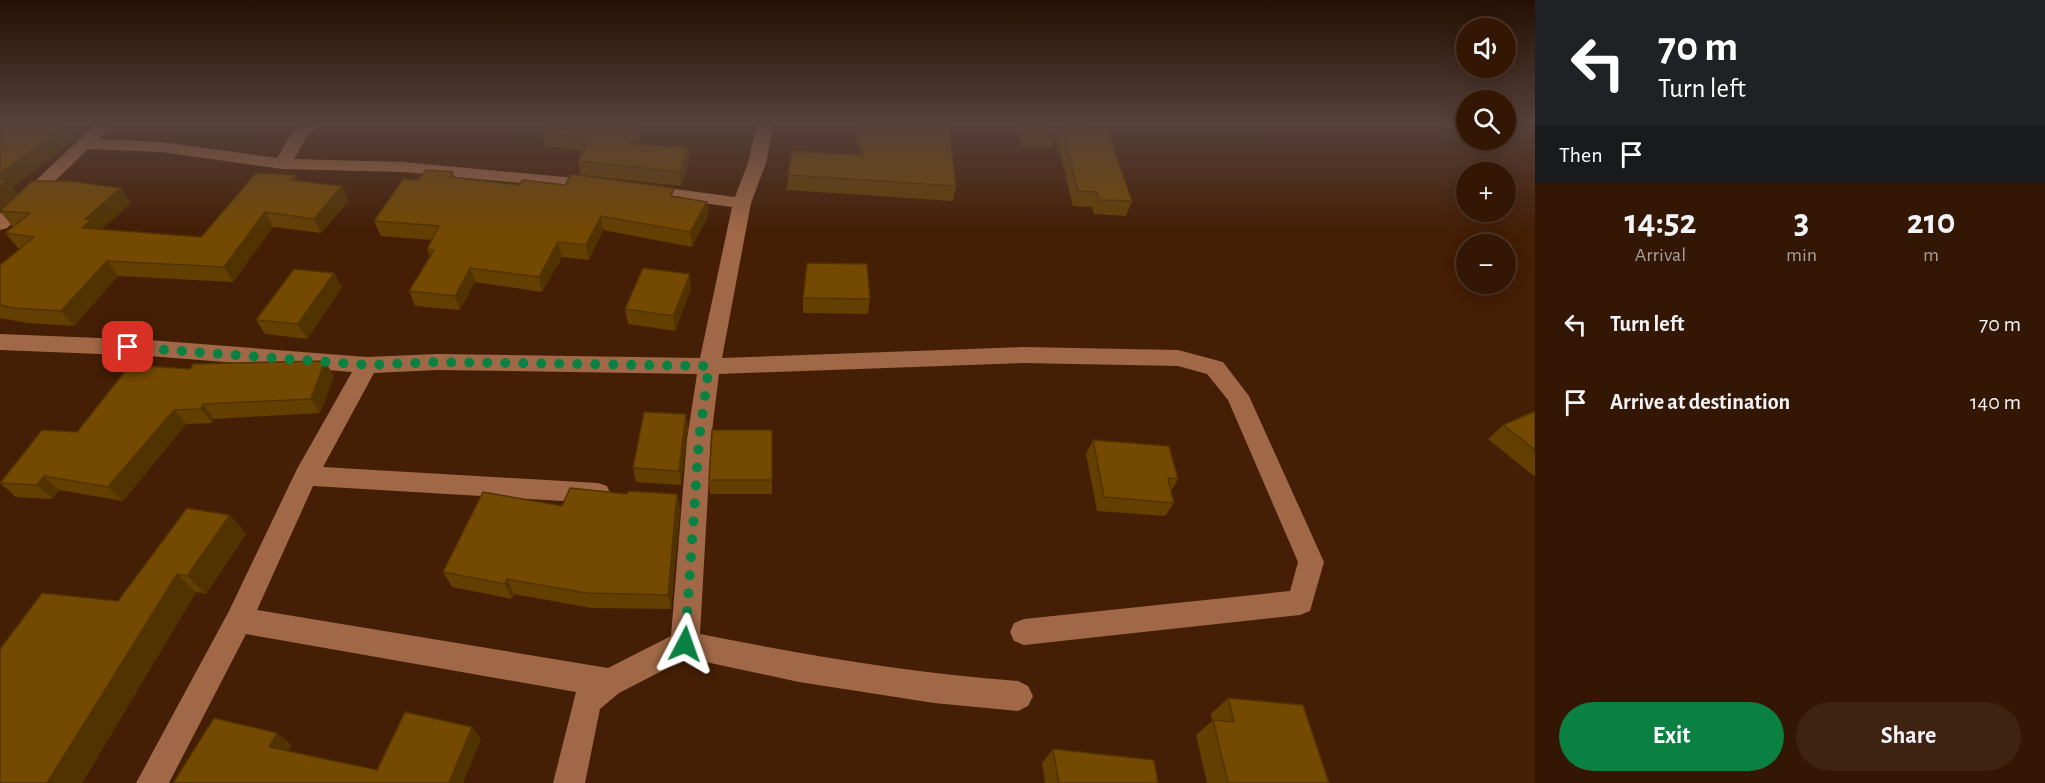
<!DOCTYPE html>
<html lang="en">
<head>
<meta charset="utf-8">
<style>
	body { margin:0; font-family:"Alegreya Sans",sans-serif; background:#3e2313; color:#f1f3f6; height:100vh; display:flex; flex-direction:column; font-size:22px; white-space:nowrap }
	* { box-sizing:border-box; margin:0 }
	p { font-size:20px; color:#a99f9a }
	.icon { flex:none; width:33px; height:33px; fill:none; stroke:currentColor; stroke-width:2; stroke-linecap:round; stroke-linejoin:round }
	.map { position:relative; flex:1; overflow:hidden }
	.drawer { display:flex; flex-direction:column; background:#331604; width:510px }
	.drawer>* { flex:none }
	.guide { background:#202124; color:#fff; overflow:hidden }
	.buttons { position:absolute; left:1456px; top:18px; display:grid; gap:12px }
	.buttons a { display:grid; place-items:center; width:60px; height:60px; border-radius:50%; background:#331604; box-shadow:0 3px 15px #0003,0 0 0 2px #4e3526; font-size:30px }
	.pin { position:absolute; display:grid; place-items:center; width:51px; height:51px; color:#fff; margin:-26px; border-radius:12px; box-shadow:0 3px 9px #0006 }
	.me { position:absolute; width:66px; margin:-33px; rotate:4deg; stroke-linejoin:round; filter:drop-shadow(0 0 4px #0008) }
	.turn { display:flex; align-items:center; gap:21px; height:126px; padding:0 24px; font-size:27px }
	.turn .icon { width:78px; height:78px; stroke-width:2.5 }
	.turn b { display:block; font-size:42px; line-height:51px }
	.then { display:flex; align-items:center; height:57px; padding:0 24px; background:#0003; gap:12px; font-size:22px }
	.eta { display:flex; justify-content:space-evenly; align-items:center; height:102px; text-align:center }
	.eta b { font-size:36px; font-weight:700; line-height:42px }
	.cta { display:flex; gap:12px; margin-top:auto; padding:12px 24px }
	.cta a { flex:1; height:69px; border-radius:36px; background:#0b8043; color:#fff; font-size:24px; font-weight:700; line-height:69px; text-align:center }
	.cta a+a { background:#3e2313; color:#f1f3f6 }
	ul { padding:0; list-style:none }
	li { display:flex; align-items:center; gap:18px; height:78px; padding:0 24px }
	li div { flex:1 }
	li b { display:block; font-size:22px }
	li em { font-style:normal }
	main { display:flex; flex:1; min-height:0 }
	.map>svg:first-child { display:block }
</style>
</head>
<body>
<main>
<div class="map">
<svg width="1535" height="783" viewBox="0 0 1535 783">
	<rect width="100%" height="100%" fill="#441e05"/>
	<g fill="none" stroke-linecap="round" stroke-linejoin="round">
		<g fill="#a06847" fill-rule="evenodd">
			<path d="M96,124H113L98,139L161,142L277,158C291,136 292,124 321,124L307,136L294,159L403,162L597,180L606,185L597,190L403,172L282,169L161,152L88,149L7,228L0,230V214Z"/>
			<path d="M757,124H773L766,163L751,203L722,358L1023,347L1178,350L1223,362L1249,396L1324,562L1310,611L1300,615L1024,645L1014,641L1010,632L1014,623L1024,619L1290,591L1298,562L1228,400L1207,374L1178,366L1023,363L719,374L711,439L700,634C805,655 910,673 1018,681L1028,686L1033,696L1028,706L1018,711L934,703L799,682L687,658L619,693L600,709L585,783H553L576,692L246,634L169,783H136L229,611L297,469L352,372L149,356L0,350V334L149,340L367,357L437,354L700,358L732,207L645,195L636,190L645,185L735,197L748,163ZM437,370L697,374L687,439L671,636L608,668L257,610L313,486L598,503L607,500L610,493L607,486L598,483L323,467L374,373Z"/>
		</g>
	</g>
	<g fill="#643f02">
		<polygon points="548,124 648,124 638,144 690,161 681,186 581,175 578,161 584,151 545,146 542,133"/>
		<polygon points="855,124 949,124 956,186 953,201 787,190 788,175 860,155"/>
		<polygon points="1016,124 1051,124 1055,134 1051,148 1023,148"/>
		<polygon points="1061,125 1132,201 1126,216 1094,214 1092,207 1073,206 1057,140"/>
		<polygon points="453,172 455,177 519,185 565,185 675,196 707,202 708,216 692,247 603,230 589,260 562,257 542,292 475,282 460,310 415,306 409,291 430,257 427,249 432,240 381,236 374,221 418,180"/>
		<polygon points="295,175 298,181 342,186 349,201 321,233 273,227 233,282 118,276 74,326 27,323 0,318 0,265 21,248 18,248 5,233 14,226 12,226 0,211 131,203 101,229 201,237"/>
		<polygon points="334,273 342,287 307,339 265,334 256,320"/>
		<polygon points="691,289 675,331 628,324 625,309"/>
		<polygon points="803,298 870,299 868,314 803,313"/>
		<polygon points="190,369 334,376 320,413 214,419 212,423 186,424 123,501 59,490 53,499 16,497 0,483"/>
		<polygon points="1535,411 1535,477 1488,439 1503,425"/>
		<polygon points="688,428 681,485 636,482 633,468"/>
		<polygon points="772,430 772,494 710,494 709,480"/>
		<polygon points="1093,440 1178,479 1171,491 1174,503 1165,516 1097,511 1086,454"/>
		<polygon points="627,494 677,494 680,510 671,609 591,608 514,594 512,599 452,587 443,572 562,506"/>
		<polygon points="230,515 246,534 206,594 196,592 82,783 0,783 118,601"/>
		<polygon points="1228,698 1329,783 1207,783 1196,735 1212,721 1211,714"/>
		<polygon points="1053,749 1158,783 1045,783 1042,763"/>
	</g>
	<g fill="#513301">
		<polygon points="68,124 69,124 78,137 13,187 18,194 0,211 0,174"/>
		<polygon points="639,124 648,124 632,157 630,143"/>
		<polygon points="689,148 690,161 681,186 680,172"/>
		<polygon points="295,175 302,190 291,180"/>
		<polygon points="342,186 349,201 321,233 314,219"/>
		<polygon points="121,188 131,203 100,230 82,228 85,219"/>
		<polygon points="707,202 708,216 692,247 690,232"/>
		<polygon points="265,212 273,227 233,282 224,267"/>
		<polygon points="601,216 603,230 589,260 586,245"/>
		<polygon points="558,242 562,257 542,292 539,277"/>
		<polygon points="107,261 118,276 74,326 61,311"/>
		<polygon points="470,268 475,282 460,310 455,296"/>
		<polygon points="334,273 342,287 307,339 298,324"/>
		<polygon points="690,274 691,289 675,331 673,316"/>
		<polygon points="325,361 334,376 320,413 311,399"/>
		<polygon points="203,404 214,419 212,423 201,409"/>
		<polygon points="174,410 186,424 123,501 108,487"/>
		<polygon points="686,414 688,428 681,485 679,471"/>
		<polygon points="44,476 59,490 53,499 37,485"/>
		<polygon points="677,494 680,510 671,609 668,595"/>
		<polygon points="230,515 246,534 206,594 187,576"/>
		<polygon points="177,574 196,592 82,783 47,783"/>
		<polygon points="507,579 514,594 512,599 505,584"/>
		<polygon points="472,727 481,739 463,783 449,783"/>
		<polygon points="277,733 292,745 285,759 269,747"/>
	</g>
	<g fill="#744902" stroke="#513301" stroke-width="1.5">
		<polygon points="0,124 68,124 0,174"/>
		<polygon points="548,124 639,124 630,143 689,148 680,172 578,161 591,138 542,133"/>
		<polygon points="859,124 949,124 956,186 788,175 792,151 863,155"/>
		<polygon points="1024,124 1051,124 1055,134 1027,133"/>
		<polygon points="1061,125 1107,128 1132,201 1099,200 1097,192 1078,191"/>
		<polygon points="426,170 453,172 450,177 519,185 523,180 565,185 571,174 674,188 671,196 707,202 690,232 601,216 586,245 558,242 539,277 470,268 455,296 409,291 434,250 427,249 439,226 374,221 403,179 418,180"/>
		<polygon points="256,173 295,175 291,180 342,186 314,219 265,212 224,267 107,261 61,311 14,308 0,305 0,265 34,237 5,233 30,213 0,211 32,181 68,181 121,188 85,219 92,219 82,228 201,237"/>
		<polygon points="0,179 7,180 0,186"/>
		<polygon points="807,263 867,264 870,299 803,298"/>
		<polygon points="643,268 690,274 673,316 625,309"/>
		<polygon points="294,269 334,273 298,324 256,320"/>
		<polygon points="325,361 311,399 203,404 201,409 174,410 108,487 44,476 37,485 0,483 42,430 77,432 130,365 190,369 193,364"/>
		<polygon points="1535,411 1535,450 1503,425"/>
		<polygon points="644,412 686,414 679,471 633,468"/>
		<polygon points="712,430 772,430 772,480 709,480"/>
		<polygon points="1093,440 1169,446 1178,479 1168,478 1174,503 1104,497"/>
		<polygon points="570,488 627,494 628,491 677,494 668,595 586,593 507,579 505,584 443,572 483,492 562,506"/>
		<polygon points="187,508 230,515 187,576 177,574 47,783 0,783 0,649 42,593 118,601"/>
		<polygon points="1228,698 1303,705 1329,783 1228,783 1213,720 1234,722"/>
		<polygon points="405,712 472,727 449,783 173,783 214,718 277,733 269,747 377,770"/>
		<polygon points="1053,749 1154,760 1158,783 1059,783"/>
	</g>
	<linearGradient id="sky" x2="0" y2="1"><stop stop-color="#251003"/><stop offset="0.53" stop-color="#56413b"/><stop offset="1" stop-color="#56413b" stop-opacity="0"/></linearGradient>
	<rect width="1535" height="233" fill="url(#sky)"/>
	<g fill="none" stroke-linecap="round" stroke-linejoin="round">
		<polyline stroke="#0b8043" stroke-width="10" stroke-dasharray="0 18" points="128,347 367,365 437,362 709,366 699,439 685,644"/>
	</g>
</svg>
<div class="buttons">
<a><svg class="icon" aria-label="sound" viewBox="0 0 24 24"><path d="M4 9h4l5-4v14l-5-4H4zM17 9q2 3 0 6"/></svg></a>
<a><svg class="icon" aria-label="search" viewBox="0 0 24 24"><circle cx="10" cy="10" r="6"/><path d="M15 15l6 6"/></svg></a>
<a>+</a>
<a>−</a>
</div>
<div class="pin" style="left:128px;top:347px;background:#d93025"><svg class="icon" aria-label="arrive" viewBox="0 0 24 24"><path d="M6 21V4h12l-3 4 3 4H6"/></svg></div>
<svg class="me" style="left:685px;top:644px" viewBox="-20 -20 40 40"><path d="M0-17L14 15 0 8-14 15z" fill="#0b8043" stroke="#fff" stroke-width="4"/></svg>
</div>
<section class="drawer">
<div class="guide">
<div class="turn"><svg class="icon" aria-label="left" viewBox="0 0 24 24"><path d="M17 20v-9H6M10 6l-5 5 5 5"/></svg><div><b>70 m</b>Turn left</div></div>
<div class="then">Then<svg class="icon" aria-label="arrive" viewBox="0 0 24 24"><path d="M6 21V4h12l-3 4 3 4H6"/></svg></div>
</div>
<div class="eta">
<div><b>14:52</b><p>Arrival</p></div>
<div><b>3</b><p>min</p></div>
<div><b>210</b><p>m</p></div>
</div>
<ul>
<li><svg class="icon" aria-label="left" viewBox="0 0 24 24"><path d="M17 20v-9H6M10 6l-5 5 5 5"/></svg><div><b>Turn left</b></div><em>70 m</em></li>
<li><svg class="icon" aria-label="arrive" viewBox="0 0 24 24"><path d="M6 21V4h12l-3 4 3 4H6"/></svg><div><b>Arrive at destination</b></div><em>140 m</em></li>
</ul>
<div class="cta"><a>Exit</a><a>Share</a></div>
</section>
</main>
</body>
</html>
